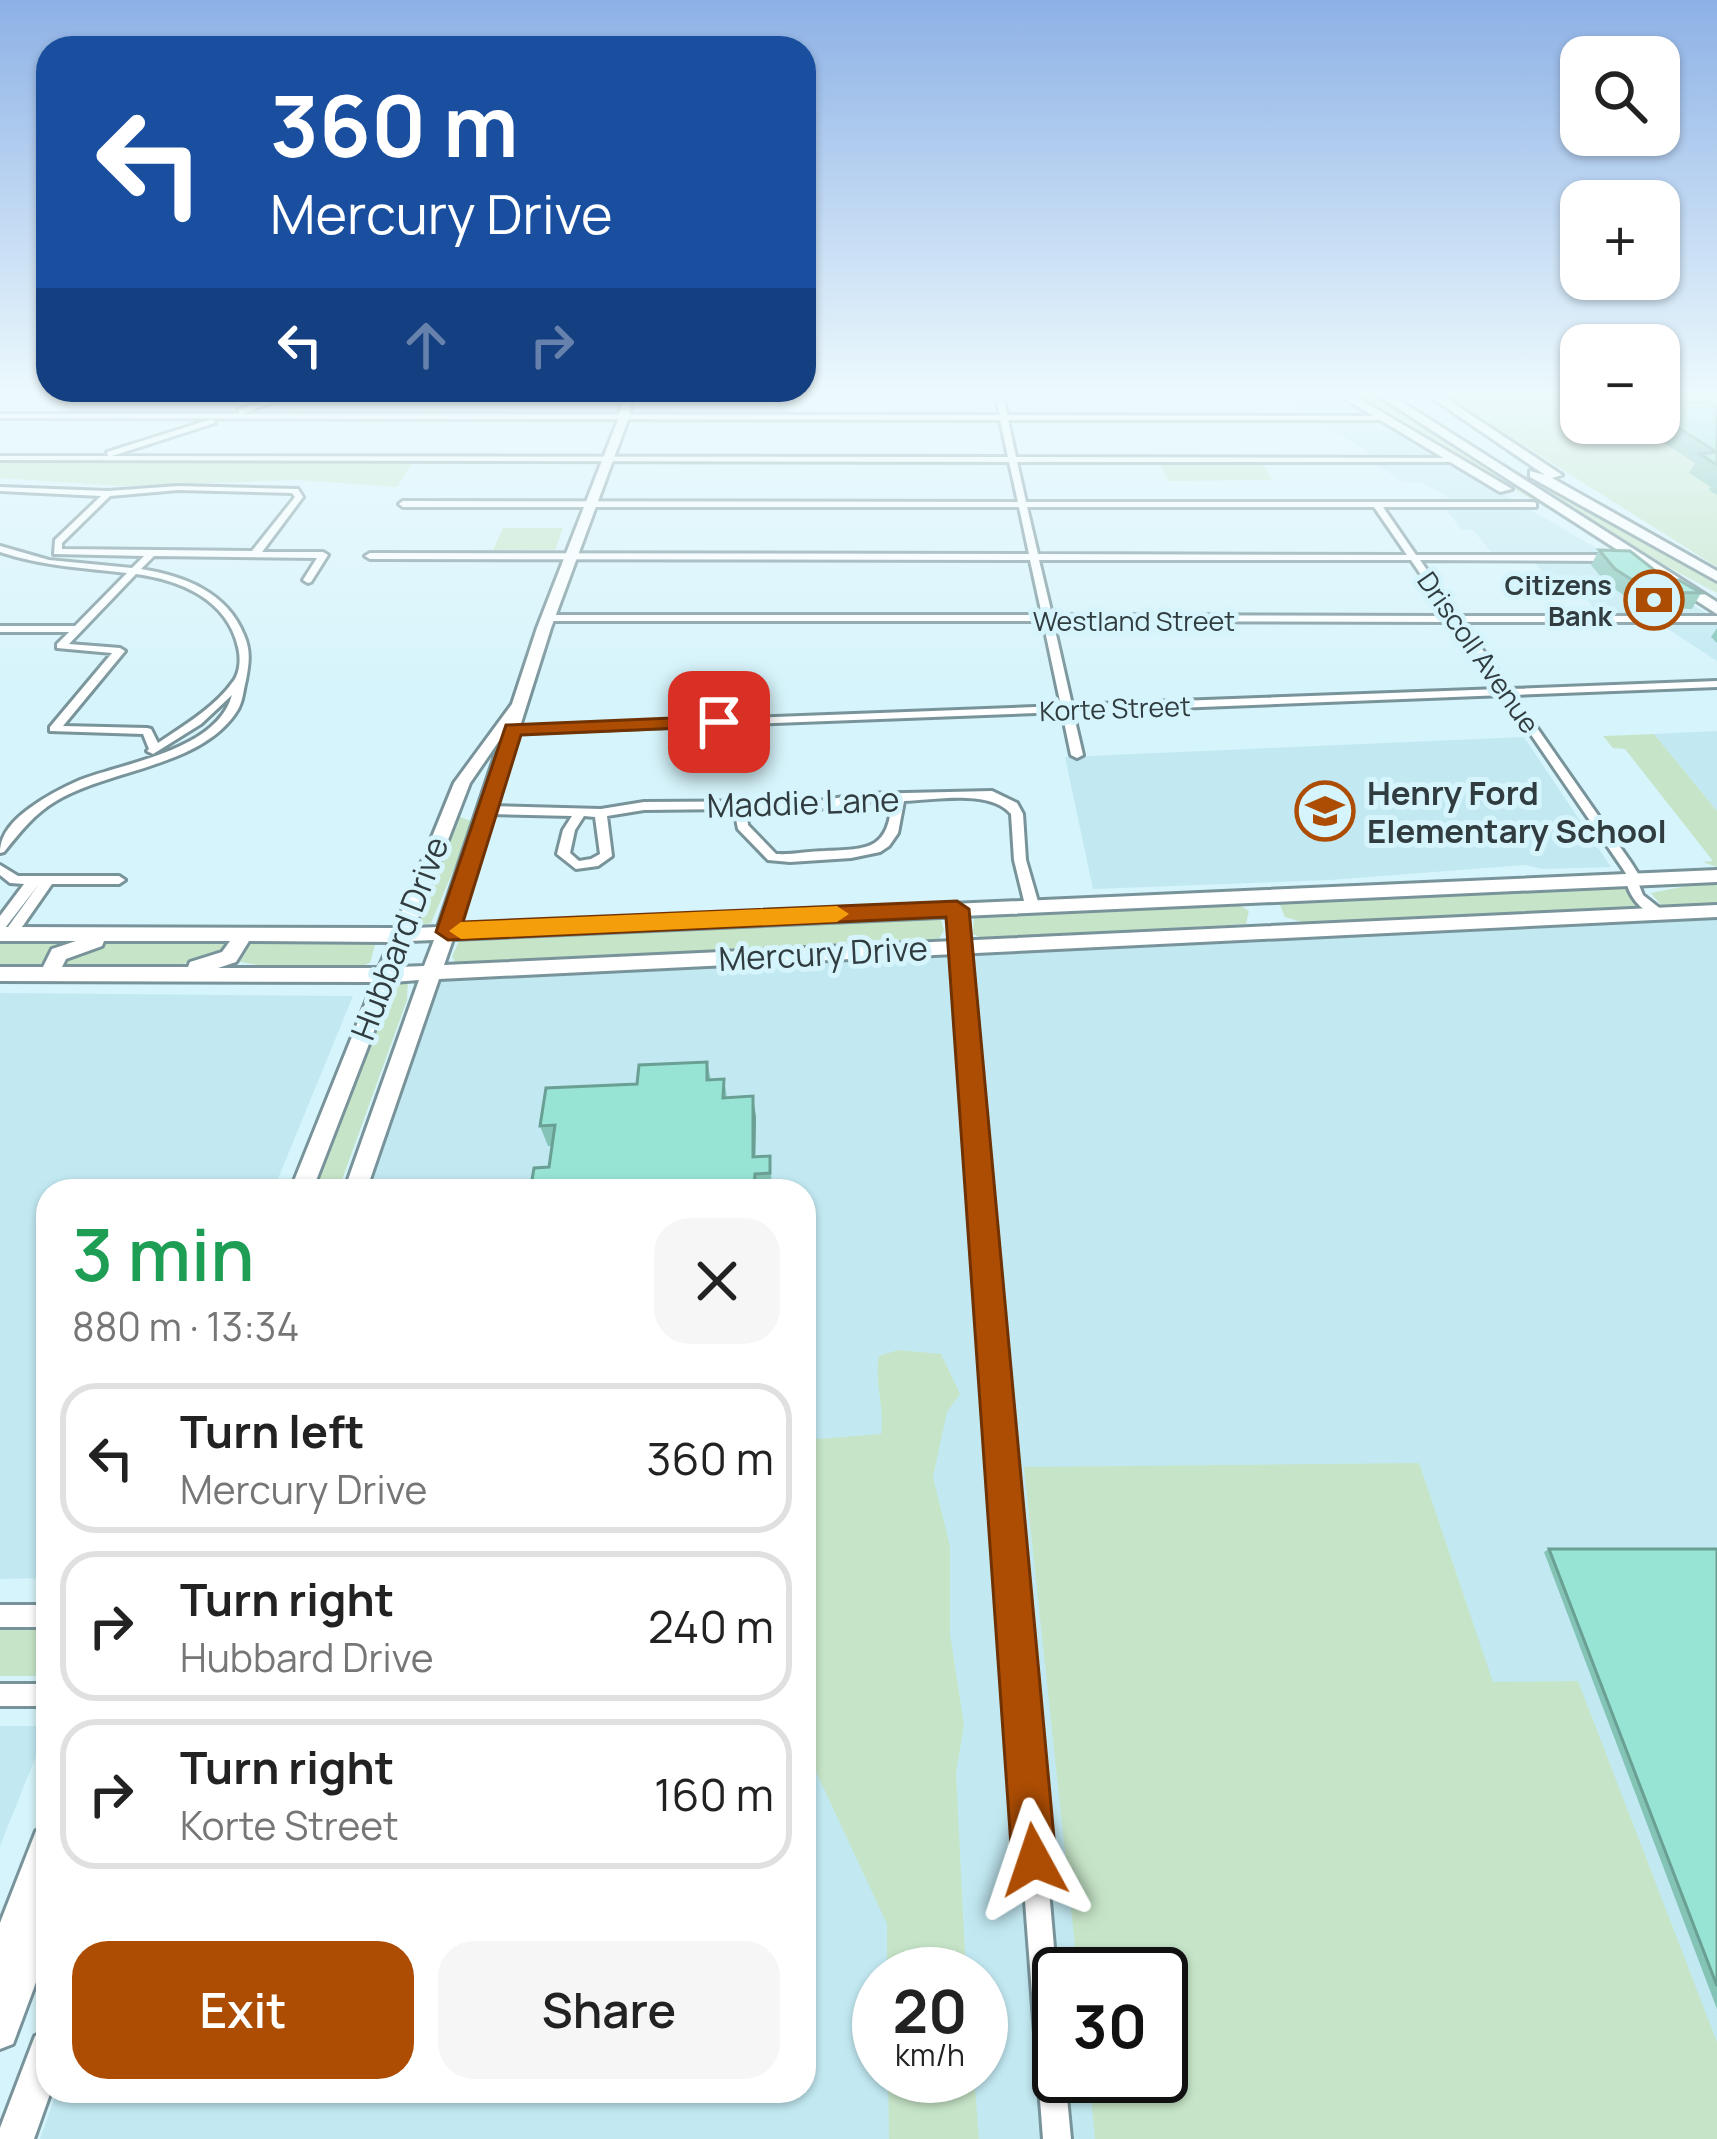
<!DOCTYPE html>
<html lang="en">
<head>
<meta charset="utf-8">
<style>
	body { margin:0; font-family:Manrope,sans-serif; background:#f6f6f6; color:#222; height:100vh; display:flex; flex-direction:column; font-size:45px; white-space:nowrap }
	* { box-sizing:border-box; margin:0 }
	p { font-size:39px; color:#767676 }
	.icon { flex:none; width:66px; height:66px; fill:none; stroke:currentColor; stroke-width:2; stroke-linecap:round; stroke-linejoin:round }
	.map { position:relative; flex:1; overflow:hidden }
	.sheet { position:absolute; left:36px; top:1179px; width:780px; height:924px; display:flex; flex-direction:column; background:#fff; border-radius:36px; box-shadow:0 3px 9px #0004 }
	.sheet>* { flex:none }
	.banner { position:absolute; left:36px; top:36px; width:780px; height:366px; border-radius:36px; box-shadow:0 3px 9px #0004; background:#1a4fa0; color:#fff; overflow:hidden }
	.buttons { position:absolute; left:1560px; top:36px; display:grid; gap:24px }
	.buttons a { display:grid; place-items:center; width:120px; height:120px; border-radius:24px; background:#fff; box-shadow:0 3px 9px #0004; font-size:60px }
	.speed { position:absolute; left:852px; top:1947px; display:flex; gap:24px; font-size:60px; font-weight:700; text-align:center }
	.speed>* { display:grid; place-content:center; width:156px; height:156px; border-radius:50%; background:#fff; box-shadow:0 3px 9px #0004; line-height:1 }
	.speed small { font-size:30px; font-weight:400 }
	.speed .limit { border:6px solid #111; border-radius:18px; background:#fff; color:#111 }
	.pin { position:absolute; display:grid; place-items:center; width:102px; height:102px; color:#fff; margin:-51px; border-radius:24px; box-shadow:0 6px 18px #0006 }
	.me { position:absolute; width:132px; margin:-66px; rotate:355deg; stroke-linejoin:round; filter:drop-shadow(0 0 9px #0008) }
	.turn { display:flex; align-items:center; gap:42px; height:252px; padding:0 36px; font-size:54px }
	.turn .icon { width:156px; height:156px; stroke-width:2.5 }
	.turn b { display:block; font-size:84px; line-height:102px }
	.lanes { display:flex; align-items:center; height:114px; padding:0 36px; background:#0003; justify-content:center; gap:60px; direction:ltr }
	.lanes .off { opacity:.35 }
	.round { display:grid; place-items:center; flex:none; width:126px; height:126px; border-radius:36px; background:#f6f6f6 }
	.overview { display:flex; align-items:center; justify-content:space-between; height:204px; padding:0 36px }
	h1 { font-size:72px; font-weight:600; line-height:90px; color:#1e9e55 }
	.primary-button { display:flex; gap:24px; margin-top:auto; padding:24px 36px }
	.primary-button a { flex:1; height:138px; border-radius:36px; background:#ad4d03; color:#fff; font-size:48px; font-weight:600; line-height:138px; text-align:center }
	.primary-button a+a { background:#f6f6f6; color:#222 }
	ul { padding:0; list-style:none }
	li { display:flex; align-items:center; gap:36px; height:150px; margin:0 24px 18px; padding:0 12px; border:6px solid #e0e0e0; border-radius:36px }
	li div { flex:1 }
	li b { display:block; font-size:45px }
	li em { font-style:normal }
	.map>svg:first-child { display:block }
</style>
</head>
<body>
<div class="map">
<svg width="1717" height="2139" viewBox="0 0 1717 2139">
	<rect width="100%" height="100%" fill="#d6f4fb"/>
	<g fill="#c2e9f2" fill-rule="evenodd">
		<polygon points="1328,391 1717,619 1717,661 1645,614 1599,614 1576,586 1554,586 1526,552 1491,552 1473,530 1462,530 1440,502 1453,501 1422,482 1403,482 1374,463 1382,461 1282,398 1244,398 1236,393"/>
		<polygon points="1717,731 1717,811 1654,734"/>
		<polygon points="1524,737 1611,867 1543,869 1525,865 1330,880 1093,889 1065,757"/>
		<path d="M1717,919V2139H40L57,2091H804V1191H366L439,981ZM879,1974H981V2076H879ZM1059,1974H1161V2076H1059Z"/>
		<polygon points="0,993 353,996 273,1191 48,1191 48,1578 0,1579"/>
		<polygon points="0,1726 48,1726 0,1846"/>
	</g>
	<g fill="#c6e5c8">
		<path d="M1346,391C1400,391 1522,489 1572,523Z"/>
		<polygon points="1438,391 1581,391 1581,423 1659,423 1659,391 1717,391 1717,567"/>
		<polygon points="1497,459 1708,579 1717,584 1717,593 1608,535"/>
		<polygon points="0,462 413,462 397,487 297,480 120,486 0,478"/>
		<polygon points="1160,463 1262,463 1272,480 1168,481"/>
		<polygon points="503,528 563,528 555,550 493,550"/>
		<polygon points="1654,734 1717,811 1717,867 1703,862 1713,861 1625,749 1613,748 1603,736"/>
		<polygon points="460,817 474,822 431,923 421,925 418,908 453,819"/>
		<polygon points="1717,880 1717,903 1661,905 1651,893"/>
		<polygon points="1616,883 1630,887 1639,906 1306,923 1285,917 1280,905 1286,899"/>
		<polygon points="1233,901 1249,911 1246,924 982,938 973,934 974,913"/>
		<polygon points="940,916 944,930 938,941 483,962 455,962 452,957 460,938"/>
		<polygon points="0,938 71,940 43,966 0,966"/>
		<path d="M227,939L231,944C206,972 98,972 61,965L62,955L90,944Z"/>
		<polygon points="245,940 376,941 370,963 359,967 269,967 230,960"/>
		<polygon points="408,978 407,1000 338,1191 310,1191 384,999 395,980"/>
		<path d="M898,1350L941,1354L960,1394L947,1412L933,1477L950,1546V1634L964,1725L956,1773L966,1974H887V1924L804,1746V1440L881,1434C885,1407 874,1383 879,1356Z"/>
		<polygon points="1419,1463 1493,1682 1578,1681 1717,2042 1717,2139 1095,2139 1089,2076 1161,2076 1161,1974 1078,1974 1024,1467"/>
		<polygon points="0,1628 48,1629 48,1676 0,1676"/>
		<polygon points="888,2076 974,2076 979,2139 889,2139"/>
	</g>
	<g fill="none" stroke-linecap="round" stroke-linejoin="round">
		<g stroke="#78949a" stroke-width="6">
			<g id="street">
				<path d="M291,391H302L242,414L1000,415L994,391H1002L1007,415L1386,416L1383,420H1008L1016,457L1458,458L1459,460L1455,462H1017L1026,502H1533L1536,503V507H1383L1416,555H1610L1615,558L1610,561L1420,560L1459,616H1717V622H1463L1510,689L1717,681V687L1514,695L1632,864L1642,880L1639,885L1643,895L1667,914L1660,919C1644,912 1632,901 1627,885L1630,880L1623,869L1504,695L1073,712L1083,755L1077,758L1071,755L1062,712L513,733L507,730L513,727L1061,706L1043,621H551L546,618L551,615H1042L1030,560L370,559L365,556L370,553L1029,554L1019,507H403L399,504L403,501L1018,502L1009,462L0,460V456H108L107,452L212,419L215,423L112,456L1008,457L1000,420L0,418V414H240L238,410ZM1027,507H1374L1407,555L1038,554ZM1039,560H1411L1449,616L1052,615ZM1053,621L1453,622L1499,689L1072,705Z"/>
				<path d="M178,486L298,489L303,497L262,552H323L328,555L311,582L308,583L303,580L317,558L154,556L141,569C184,576 227,592 244,635C251,651 249,663 246,680C243,691 243,704 235,714C198,767 110,769 56,801C34,814 20,832 4,852L0,853C0,833 15,819 30,808C46,796 62,788 80,780C127,762 217,750 232,695L201,724L153,754L147,751L149,749L143,734L50,731V727L112,653L57,648V644L69,632H0V626H75L127,573C84,568 42,566 0,552V546L49,560L132,568L144,556L54,554L55,540L101,496L0,491V487L108,491ZM178,490L292,493L295,497L252,551L62,549V543L110,496ZM136,574C180,580 227,599 238,647C241,659 240,674 232,683C215,707 182,727 158,743L151,729L147,728L63,726L125,651L120,648L69,644Z"/>
				<path d="M992,791L1017,803L1023,814L1026,860L1039,905L1037,908H1027L1025,905L1014,860L1011,814C990,789 935,800 904,801L898,833L889,846L880,852L851,858L790,862L768,860L738,829L734,809L644,810L607,816L612,856L598,866L576,869L557,854L563,830L572,816L489,814L483,810L489,806L601,809L644,802L819,801L862,794ZM892,801C888,850 869,849 825,851C809,851 793,855 776,854L748,825L746,809H819L862,802ZM584,816L595,817L600,854L591,859L579,861L570,853L575,830Z"/>
				<polygon points="0,865 18,876 119,876 125,880 119,884 52,884 15,937 10,939 3,934 39,884 5,928 0,930 0,916 24,884 10,883 0,875"/>
				<polygon points="957,905 964,909 1059,2005 1059,2076 1065,2076 1071,2139 1043,2139 950,909"/>
				<rect x="0" y="1605" width="48" height="22"/>
				<rect x="0" y="1684" width="48" height="22"/>
			</g>
		</g>
		<g stroke="#78949a" stroke-width="6">
			<g id="secondary">
				<path d="M247,391H1228L633,394L629,417L551,628L457,926L1717,870V882L453,939L444,965L1717,905V917L439,979L366,1191H344L419,980L393,982L312,1191H290L374,982L0,981V967H43L52,949L76,941H0V927L395,928L454,783L512,704L537,628L619,417L623,394ZM501,738L438,927L414,928L470,783ZM434,940L424,966L399,967L409,941ZM104,941H230L222,952L190,962L188,967H62L66,959L102,946ZM249,941L390,942L379,968H218L236,962Z"/>
				<polygon points="48,1826 48,1950 13,2044 0,2049 0,1923 36,1831"/>
				<polygon points="48,2031 48,2091 51,2091 34,2139 0,2139 0,2128 35,2036"/>
			</g>
		</g>
		<g stroke="#78949a" stroke-width="6">
			<g id="primary">
				<polygon points="1332,391 1346,391 1512,489 1500,492"/>
				<polygon points="1371,391 1385,391 1717,602 1717,614"/>
				<polygon points="1422,391 1435,391 1562,475 1552,478 1717,571 1717,581 1530,477 1530,471 1545,475"/>
			</g>
		</g>
		<use href="#street" fill="#fff" fill-rule="evenodd"/>
		<use href="#secondary" fill="#fff" fill-rule="evenodd"/>
		<use href="#primary" fill="#fff" fill-rule="evenodd"/>
	</g>
	<g fill="#83c4b6">
		<polygon points="1659,402 1717,406 1717,495 1709,490 1711,487 1689,473 1695,463 1632,423 1659,423"/>
		<polygon points="1599,550 1667,580 1701,593 1692,609 1642,607 1607,584 1591,565"/>
		<polygon points="1717,628 1717,643 1711,637"/>
		<polygon points="707,1062 711,1080 724,1079 727,1098 756,1117 755,1156 770,1156 772,1191 533,1191 531,1186 549,1167 552,1146 548,1146 540,1126 637,1084"/>
		<polygon points="1549,1549 1717,1549 1717,2009 1544,1552"/>
	</g>
	<polygon fill="#6aa094" points="753,1096 756,1117 755,1176 753,1157"/>
	<g fill="#98e4d4" stroke="#6aa094" stroke-width="3">
		<polygon points="1659,402 1706,402 1717,406 1717,452 1659,416"/>
		<polygon points="1717,452 1717,465 1700,454"/>
		<polygon points="1599,550 1630,551 1667,580 1679,580 1701,593 1651,592 1615,569"/>
		<polygon points="707,1062 707,1080 724,1079 723,1098 753,1096 753,1157 770,1156 770,1173 755,1174 754,1191 545,1191 546,1185 531,1186 534,1168 549,1167 555,1125 540,1126 546,1088 637,1084 639,1065"/>
		<polygon points="1549,1549 1717,1549 1717,1986"/>
	</g>
	<linearGradient id="sky" x2="0" y2="1"><stop stop-color="#8db1e6"/><stop offset="0.57" stop-color="#edfafd"/><stop offset="1" stop-color="#edfafd" stop-opacity="0"/></linearGradient>
	<rect width="1717" height="691" fill="url(#sky)"/>
	<polygon fill="#ad4d03" stroke="#703202" stroke-width="3" points="719,716 729,722 726,726 521,735 463,922 957,901 969,909 1056,1860 1050,1876 1034,1882 1019,1876 1012,1860 946,917 448,940 436,932 506,725"/>
	<polygon fill="#f59e0b" points="837,906 849,914 837,922 461,939 449,931 461,922"/>
	<defs>
		<g id="bank-ring" transform="scale(3)"><circle r="9.5" fill="#d6f4fb" stroke="#ad4d03" stroke-width="1.5"/><path d="M-6-4H6V4H-6ZM0-2.3a2.3 2.3 0 1 0 0 4.6a2.3 2.3 0 1 0 0-4.6Z" fill="#ad4d03"/></g>
		<g id="school-ring" transform="scale(3)"><circle r="9.5" fill="#d6f4fb" stroke="#ad4d03" stroke-width="1.5"/><path d="M0-5L7-2L0 1L-7-2ZM-4 1L0 2.5L4 1V4Q0 6-4 4Z" fill="#ad4d03"/></g>
	</defs>
	<g fill-rule="evenodd">
		<use href="#bank-ring" x="1654" y="600"/>
		<use href="#school-ring" x="1325" y="811"/>
	</g>
	<g text-anchor="middle" dominant-baseline="central" stroke-width="10" stroke-linejoin="round" paint-order="stroke">
		<g font-size="27" font-weight="bold" fill="#303c3f" stroke="#d6f4fb" text-anchor="end">
			<text x="1612" y="584">Citizens<tspan x="1612" dy="31">Bank</tspan></text>
		</g>
		<g font-size="27" fill="#303c3f" stroke="#d6f4fb">
			<text x="1134" y="620">Westland Street</text>
			<text transform="translate(1479 652) rotate(55)">Driscoll Avenue</text>
			<text transform="translate(1115 708) rotate(-2)">Korte Street</text>
		</g>
		<g font-size="33" font-weight="bold" fill="#303c3f" stroke="#d6f4fb" text-anchor="start">
			<text x="1367" y="792">Henry Ford<tspan x="1367" dy="38">Elementary School</tspan></text>
		</g>
		<g font-size="33" fill="#303c3f" stroke="#d6f4fb">
			<text transform="translate(803 802) rotate(-2)">Maddie Lane</text>
			<text transform="translate(399 938) rotate(-69)">Hubbard Drive</text>
			<text transform="translate(823 953) rotate(-3)">Mercury Drive</text>
		</g>
	</g>
</svg>
<div class="buttons">
<a><svg class="icon" aria-label="search" viewBox="0 0 24 24"><circle cx="10" cy="10" r="6"/><path d="M15 15l6 6"/></svg></a>
<a>+</a>
<a>−</a>
</div>
<div class="speed"><div>20<small>km/h</small></div><div class="limit">30</div></div>
<div class="pin" style="left:719px;top:722px;background:#d93025"><svg class="icon" aria-label="arrive" viewBox="0 0 24 24"><path d="M6 21V4h12l-3 4 3 4H6"/></svg></div>
<svg class="me" style="left:1034px;top:1860px" viewBox="-20 -20 40 40"><path d="M0-17L14 15 0 8-14 15z" fill="#ad4d03" stroke="#fff" stroke-width="4"/></svg>
<div class="banner">
<div class="turn"><svg class="icon" aria-label="left" viewBox="0 0 24 24"><path d="M17 20v-9H6M10 6l-5 5 5 5"/></svg><div><b>360 m</b>Mercury Drive</div></div>
<div class="lanes"><svg class="icon" aria-label="left" viewBox="0 0 24 24"><path d="M17 20v-9H6M10 6l-5 5 5 5"/></svg><svg class="icon off" aria-label="ahead" viewBox="0 0 24 24"><path d="M12 20V5M6 11l6-6 6 6"/></svg><svg class="icon off" aria-label="right" viewBox="0 0 24 24"><path d="M7 20v-9h11M14 6l5 5-5 5"/></svg></div>
</div>
<section class="sheet">
<div class="overview"><div><h1>3 min</h1><p>880 m · 13:34</p></div><a class="round"><svg class="icon" aria-label="close" viewBox="0 0 24 24"><path d="M6 6l12 12M18 6L6 18"/></svg></a></div>
<ul>
<li><svg class="icon" aria-label="left" viewBox="0 0 24 24"><path d="M17 20v-9H6M10 6l-5 5 5 5"/></svg><div><b>Turn left</b><p>Mercury Drive</p></div><em>360 m</em></li>
<li><svg class="icon" aria-label="right" viewBox="0 0 24 24"><path d="M7 20v-9h11M14 6l5 5-5 5"/></svg><div><b>Turn right</b><p>Hubbard Drive</p></div><em>240 m</em></li>
<li><svg class="icon" aria-label="right" viewBox="0 0 24 24"><path d="M7 20v-9h11M14 6l5 5-5 5"/></svg><div><b>Turn right</b><p>Korte Street</p></div><em>160 m</em></li>
</ul>
<div class="primary-button"><a>Exit</a><a>Share</a></div>
</section>
</div>
</body>
</html>
